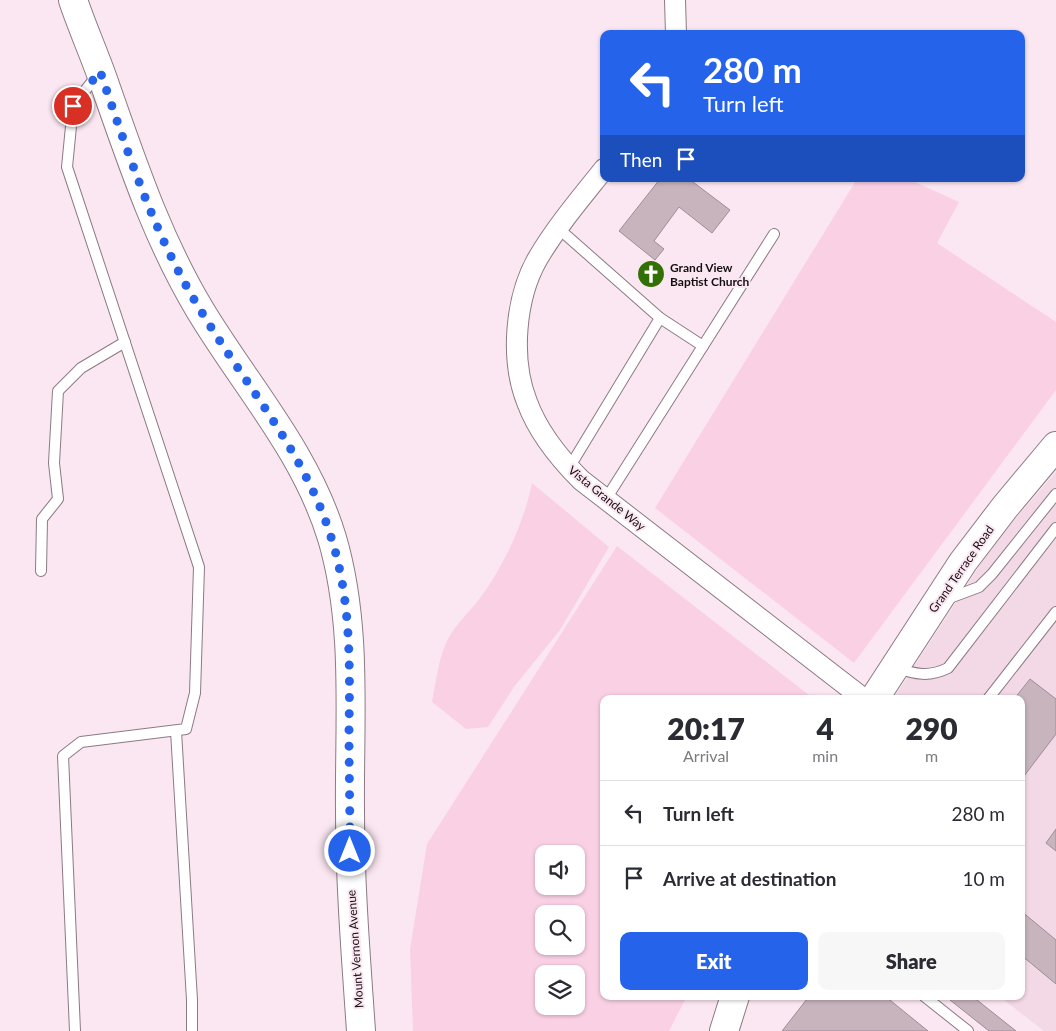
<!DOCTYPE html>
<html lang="en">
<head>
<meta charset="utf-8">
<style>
	body { margin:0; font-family:Lato,sans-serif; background:#f7f7f7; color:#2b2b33; height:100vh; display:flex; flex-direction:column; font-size:19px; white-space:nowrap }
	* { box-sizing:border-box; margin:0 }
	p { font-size:16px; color:#7c7c81 }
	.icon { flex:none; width:28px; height:28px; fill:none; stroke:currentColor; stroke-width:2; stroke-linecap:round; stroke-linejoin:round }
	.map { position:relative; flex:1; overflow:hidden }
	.side { position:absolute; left:600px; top:695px; width:425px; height:305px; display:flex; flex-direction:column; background:#fff; border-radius:10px; box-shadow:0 1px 4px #0004 }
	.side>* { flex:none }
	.hud { position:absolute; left:600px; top:30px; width:425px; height:152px; border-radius:10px; box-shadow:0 1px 4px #0004; background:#2563eb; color:#fff; overflow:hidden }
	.buttons { position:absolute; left:535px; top:845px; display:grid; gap:10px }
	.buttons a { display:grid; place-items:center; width:50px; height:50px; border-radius:10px; background:#fff; box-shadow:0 1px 4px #0004; font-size:25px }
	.pin { position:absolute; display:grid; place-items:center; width:42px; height:42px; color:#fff; margin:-21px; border:2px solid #fff; border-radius:50%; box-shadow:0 1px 5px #0007 }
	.me { position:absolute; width:55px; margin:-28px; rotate:0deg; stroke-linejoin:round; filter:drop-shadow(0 0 4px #0008) }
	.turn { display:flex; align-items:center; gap:18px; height:105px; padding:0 20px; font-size:22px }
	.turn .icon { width:65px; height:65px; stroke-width:2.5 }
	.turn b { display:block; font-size:35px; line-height:42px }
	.then { display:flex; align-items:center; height:48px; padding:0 20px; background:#0003; gap:10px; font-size:19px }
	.eta { display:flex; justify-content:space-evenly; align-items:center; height:85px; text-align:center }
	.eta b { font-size:30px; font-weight:800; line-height:35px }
	.primary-button { display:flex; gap:10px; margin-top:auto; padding:10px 20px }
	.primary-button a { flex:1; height:58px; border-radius:10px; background:#2563eb; color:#fff; font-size:20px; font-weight:800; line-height:58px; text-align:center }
	.primary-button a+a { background:#f7f7f7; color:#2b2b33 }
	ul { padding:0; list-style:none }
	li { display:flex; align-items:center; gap:15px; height:65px; padding:0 20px; border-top:1px solid #e1e1e2 }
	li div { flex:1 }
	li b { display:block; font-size:19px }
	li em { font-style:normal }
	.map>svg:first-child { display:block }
</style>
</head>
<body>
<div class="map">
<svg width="1056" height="1031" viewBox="0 0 1056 1031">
	<rect width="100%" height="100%" fill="#fbe7f1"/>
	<polygon fill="#f3d8e5" points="1056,472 1056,1031 1044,1031 999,996 1021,996 1021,699 893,699 988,553 1009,526"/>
	<g fill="#fad0e5" fill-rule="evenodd">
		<polygon points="857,179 908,179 959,202 937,243 1056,322 1056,390 854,663 655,508"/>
		<path d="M532,483L609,547L560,630L514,687L488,727L466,729L432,702C436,682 438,658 448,639C457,622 472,610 483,594C506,561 524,522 532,483Z"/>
		<path d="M617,546L814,699H604V996H687L669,1031H413L410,949L427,844ZM544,854H576V886H544ZM544,914H576V946H544ZM544,974H576V1006H544Z"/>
	</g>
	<g fill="#c7b4bd" stroke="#9f8d96">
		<polygon points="660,179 689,179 730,210 712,233 679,207 654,241 664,249 655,260 619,231"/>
		<polygon points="1030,679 1056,699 1056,734 1021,780 1021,699 1014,699"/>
		<polygon points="1056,829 1056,851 1046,843"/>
		<polygon points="1021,911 1056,940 1056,984 1021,955"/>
		<polygon points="804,996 885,996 928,1031 782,1031 807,999"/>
		<polygon points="945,996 972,996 1016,1031 989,1031"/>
	</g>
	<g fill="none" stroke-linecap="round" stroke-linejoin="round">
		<g stroke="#8c7a83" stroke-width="12">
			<g id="lane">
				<polyline points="558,228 660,318 569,468"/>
				<polyline points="703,346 774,234"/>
				<polyline points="606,499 703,346 660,318"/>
				<polyline points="41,571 42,519 58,499 54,463 58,391 81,368 125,342"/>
				<polyline points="947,599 979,587 992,574 1056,494"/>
				<path d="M896,667C915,675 930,677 948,668L1056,528"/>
				<polyline points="988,699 1056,612"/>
				<polyline points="176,731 192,1000 192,1031"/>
				<polyline points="924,996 968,1031"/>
				<polyline points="75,1031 63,756 81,742 186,729 195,693 199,567 67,167 73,106 98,74"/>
			</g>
		</g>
		<g stroke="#8c7a83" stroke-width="22">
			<g id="street">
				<polyline points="675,0 676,34"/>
				<path d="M604,169C581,198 557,226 538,258C515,298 510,359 527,402C538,432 558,457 581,480L864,699"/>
			</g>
		</g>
		<g stroke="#8c7a83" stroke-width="30">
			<g id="secondary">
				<path d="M73,0C83,30 96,58 106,88C133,165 158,240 200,310C245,385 306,452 332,538C358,626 349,720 350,811C350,885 356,958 361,1031"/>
				<polyline points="874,699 963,562 1005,507 1056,446"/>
				<polyline points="724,1031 735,996"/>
			</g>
		</g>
		<use href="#lane" stroke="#fff" stroke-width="10"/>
		<use href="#street" stroke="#fff" stroke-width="20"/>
		<use href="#secondary" stroke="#fff" stroke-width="28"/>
	</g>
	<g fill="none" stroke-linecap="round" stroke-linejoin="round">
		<path stroke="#2563eb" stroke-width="9" stroke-dasharray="0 16.2" d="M73,106L100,71C128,153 155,237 201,311C246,386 305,453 331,537C351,599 350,664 349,729C349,770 350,810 350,851"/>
	</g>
	<defs>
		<g id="church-disc" transform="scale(1.4375)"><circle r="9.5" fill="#327005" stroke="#fbe7f1"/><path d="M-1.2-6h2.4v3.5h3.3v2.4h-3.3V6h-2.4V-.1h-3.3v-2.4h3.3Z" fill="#fff"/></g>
	</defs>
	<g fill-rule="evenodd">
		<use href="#church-disc" x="651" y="274"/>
	</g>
	<g text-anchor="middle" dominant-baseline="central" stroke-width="4" stroke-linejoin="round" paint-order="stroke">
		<g font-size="12" font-weight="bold" fill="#150f12" stroke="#fbe7f1" text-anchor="start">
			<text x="670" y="267">Grand View<tspan x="670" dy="14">Baptist Church</tspan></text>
		</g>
		<g font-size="12" fill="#150f12" stroke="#fbe7f1">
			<text transform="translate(607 498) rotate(39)">Vista Grande Way</text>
			<text transform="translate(961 569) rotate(-55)">Grand Terrace Road</text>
			<text transform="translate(355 949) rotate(-94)">Mount Vernon Avenue</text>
		</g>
	</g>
</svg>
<div class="buttons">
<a><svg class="icon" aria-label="sound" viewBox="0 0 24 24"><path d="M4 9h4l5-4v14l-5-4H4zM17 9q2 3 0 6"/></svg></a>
<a><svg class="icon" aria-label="search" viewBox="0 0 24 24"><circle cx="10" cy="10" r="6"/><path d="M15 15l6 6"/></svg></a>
<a><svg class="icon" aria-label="layers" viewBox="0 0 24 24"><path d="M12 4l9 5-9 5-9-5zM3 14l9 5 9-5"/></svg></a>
</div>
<div class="pin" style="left:73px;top:106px;background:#d93025"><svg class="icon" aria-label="arrive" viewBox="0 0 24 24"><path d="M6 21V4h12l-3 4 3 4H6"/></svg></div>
<svg class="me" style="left:350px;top:851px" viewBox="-20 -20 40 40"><circle r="17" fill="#2563eb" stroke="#fff" stroke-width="3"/><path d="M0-11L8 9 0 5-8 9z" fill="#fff"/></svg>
<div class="hud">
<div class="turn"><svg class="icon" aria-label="left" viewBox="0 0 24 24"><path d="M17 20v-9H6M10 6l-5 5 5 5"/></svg><div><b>280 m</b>Turn left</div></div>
<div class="then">Then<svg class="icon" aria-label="arrive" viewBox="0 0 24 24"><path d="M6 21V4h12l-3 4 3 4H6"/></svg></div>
</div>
<section class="side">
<div class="eta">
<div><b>20:17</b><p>Arrival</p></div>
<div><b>4</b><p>min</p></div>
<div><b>290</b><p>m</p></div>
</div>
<ul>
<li><svg class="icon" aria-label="left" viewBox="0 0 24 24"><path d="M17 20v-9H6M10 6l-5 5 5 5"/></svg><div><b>Turn left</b></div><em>280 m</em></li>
<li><svg class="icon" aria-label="arrive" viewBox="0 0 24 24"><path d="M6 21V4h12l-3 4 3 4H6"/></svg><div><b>Arrive at destination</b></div><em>10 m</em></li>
</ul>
<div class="primary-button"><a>Exit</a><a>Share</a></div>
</section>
</div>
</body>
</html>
